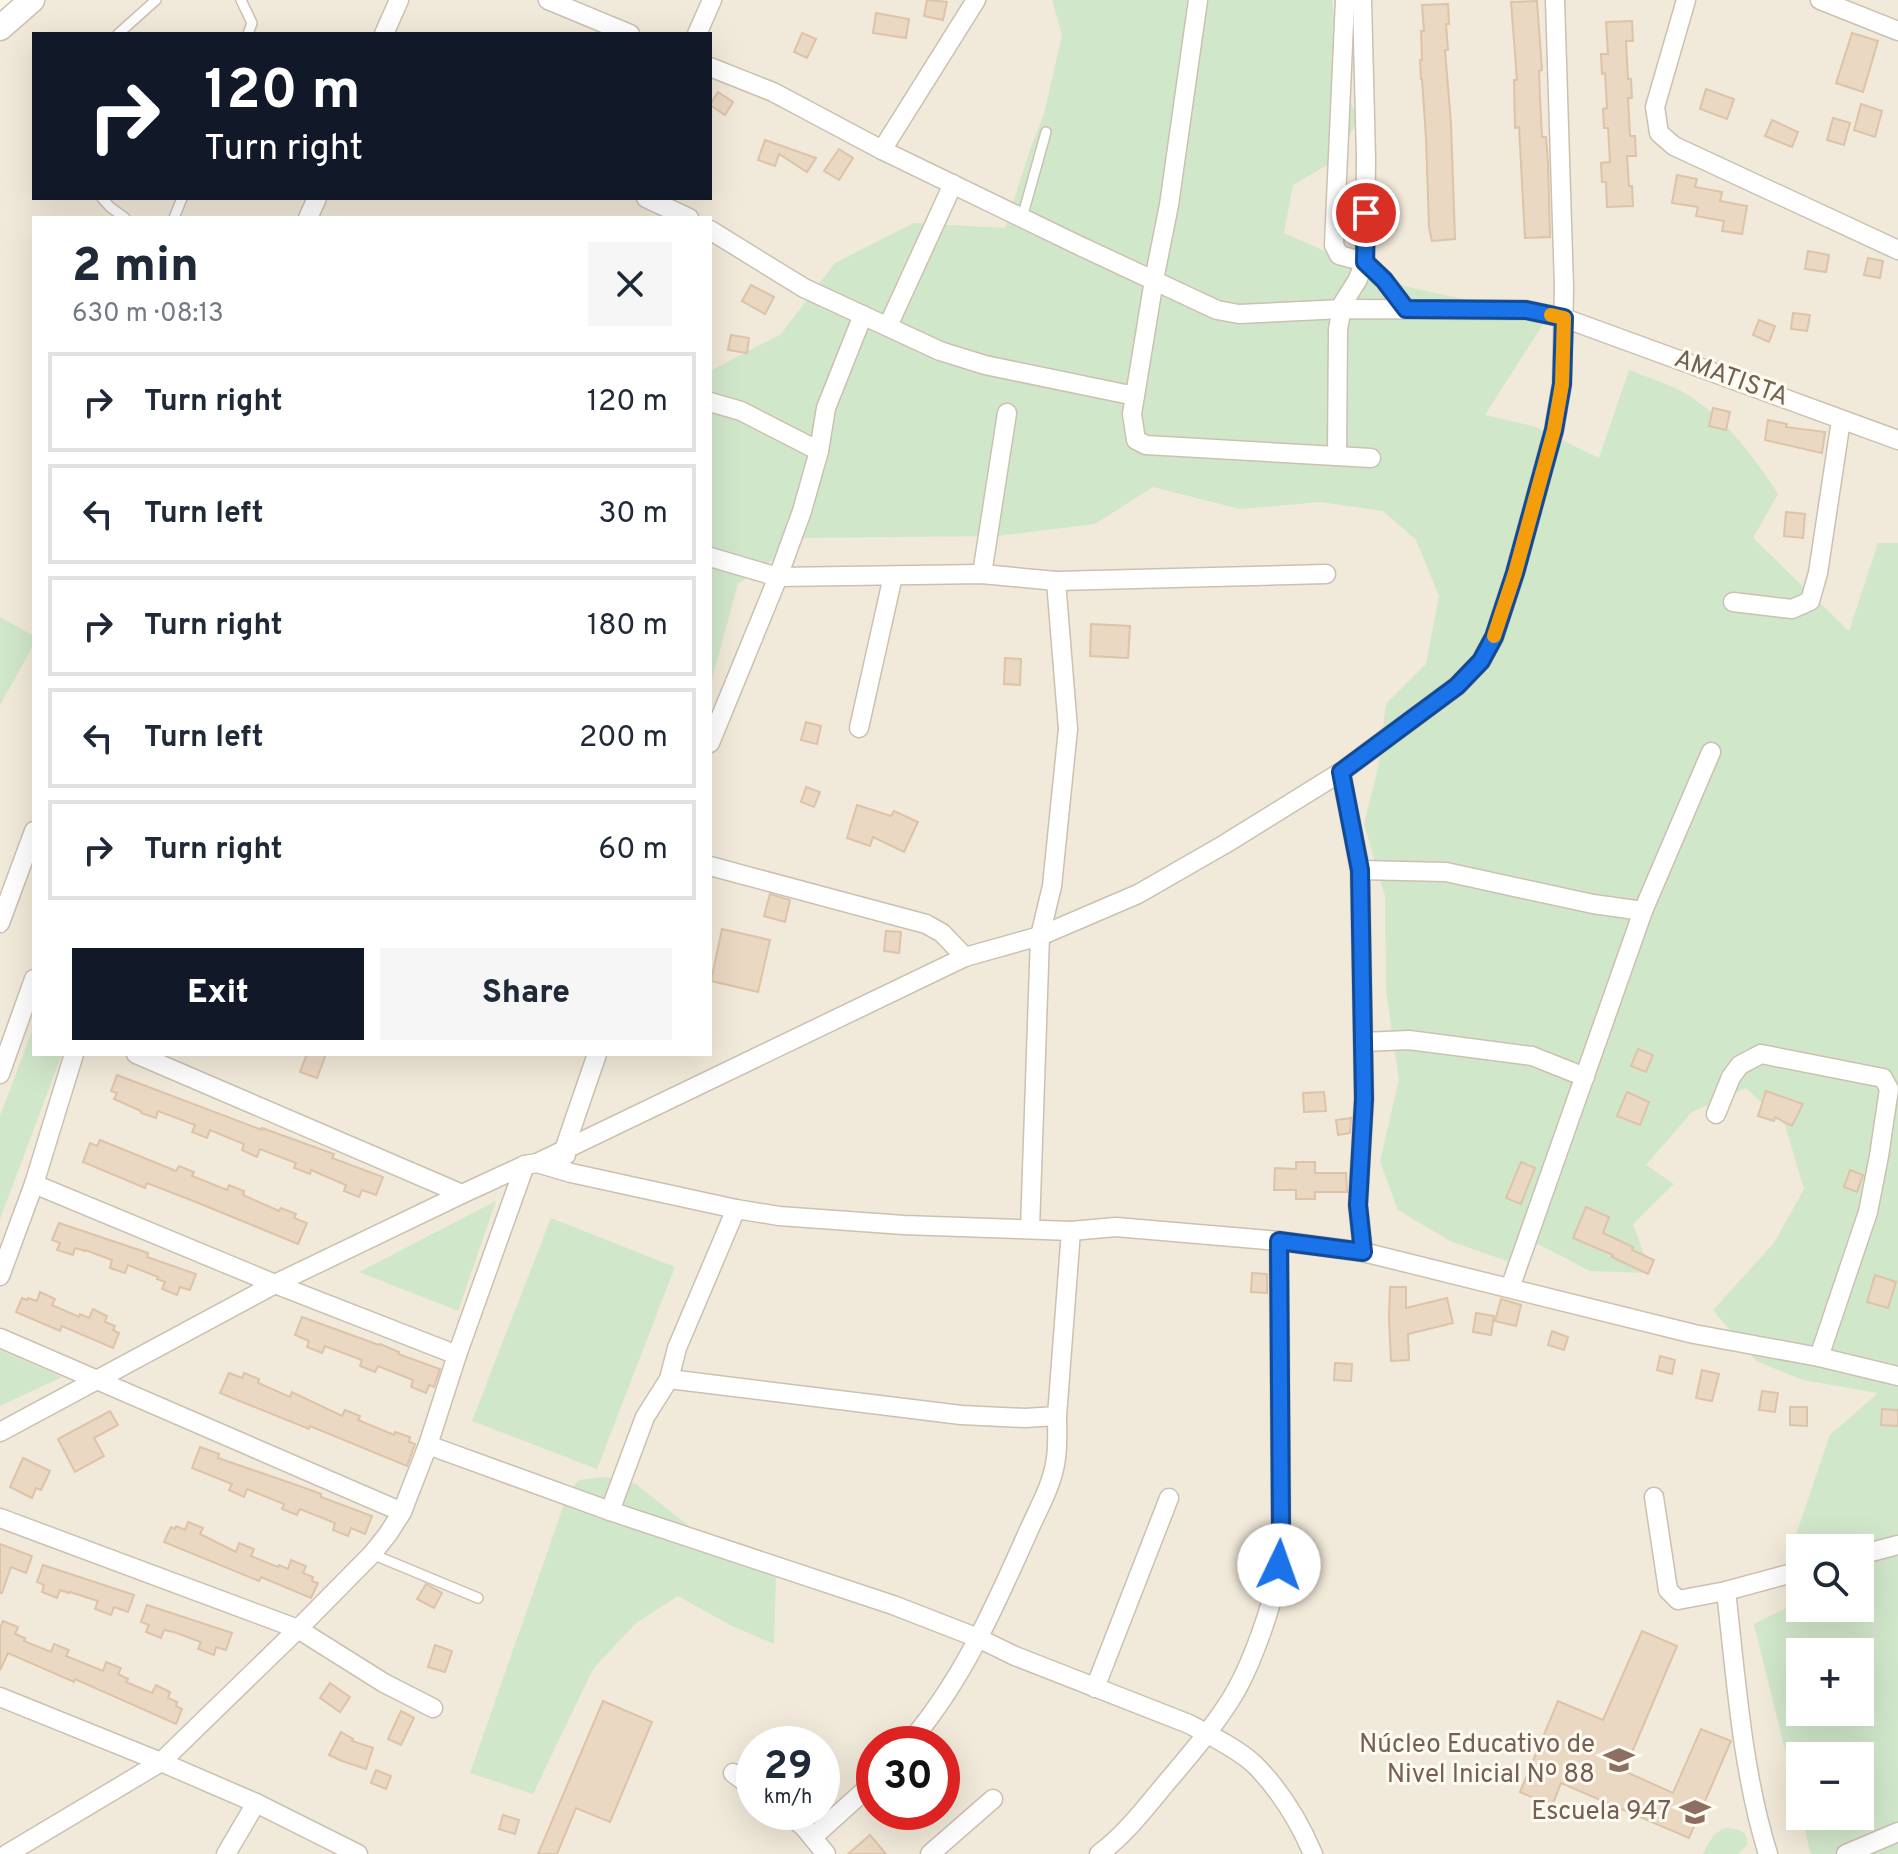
<!DOCTYPE html>
<html lang="en">
<head>
<meta charset="utf-8">
<style>
	body { margin:0; font-family:Overpass,sans-serif; background:#f6f6f7; color:#1f2937; height:100vh; display:flex; flex-direction:column; font-size:30px; white-space:nowrap }
	* { box-sizing:border-box; margin:0 }
	p { font-size:26px; color:#747a83 }
	.icon { flex:none; width:44px; height:44px; fill:none; stroke:currentColor; stroke-width:2; stroke-linecap:round; stroke-linejoin:round }
	.map { position:relative; flex:1; overflow:hidden }
	.drawer { position:absolute; left:32px; top:216px; width:680px; height:840px; display:flex; flex-direction:column; background:#fff; border-radius:0px; box-shadow:0 8px 32px #0002 }
	.drawer>* { flex:none }
	.hud { position:absolute; left:32px; top:32px; width:680px; height:168px; border-radius:0px; box-shadow:0 8px 32px #0002; background:#111827; color:#fff; overflow:hidden }
	.tools { position:absolute; left:1786px; top:1534px; display:grid; gap:16px }
	.tools a { display:grid; place-items:center; width:88px; height:88px; border-radius:0px; background:#fff; box-shadow:0 8px 32px #0002; font-size:40px }
	.speed { position:absolute; left:736px; top:1726px; display:flex; gap:16px; font-size:40px; font-weight:700; text-align:center }
	.speed>* { display:grid; place-content:center; width:104px; height:104px; border-radius:50%; background:#fff; box-shadow:0 8px 32px #0002; line-height:1 }
	.speed small { font-size:20px; font-weight:400 }
	.speed .limit { border:12px solid #d22; background:#fff; color:#111 }
	.pin { position:absolute; display:grid; place-items:center; width:68px; height:68px; color:#fff; margin:-34px; border:4px solid #fff; border-radius:50%; box-shadow:0 2px 8px #0007 }
	.me { position:absolute; width:88px; margin:-44px; rotate:3deg; stroke-linejoin:round; filter:drop-shadow(0 0 6px #0008) }
	.turn { display:flex; align-items:center; gap:28px; height:168px; padding:0 40px; font-size:36px }
	.turn .icon { width:104px; height:104px; stroke-width:2.5 }
	.turn b { display:block; font-size:56px; line-height:68px }
	.round { display:grid; place-items:center; flex:none; width:84px; height:84px; border-radius:0px; background:#f6f6f7 }
	.head { display:flex; align-items:center; justify-content:space-between; height:136px; padding:0 40px }
	h1 { font-size:48px; font-weight:800; line-height:60px }
	.primary-button { display:flex; gap:16px; margin-top:auto; padding:16px 40px }
	.primary-button a { flex:1; height:92px; border-radius:0px; background:#111827; color:#fff; font-size:32px; font-weight:800; line-height:92px; text-align:center }
	.primary-button a+a { background:#f6f6f7; color:#1f2937 }
	ul { padding:0; list-style:none }
	li { display:flex; align-items:center; gap:24px; height:100px; margin:0 16px 12px; padding:0 24px; border:4px solid #e0e1e3; border-radius:0px }
	li div { flex:1 }
	li b { display:block; font-size:30px }
	li em { font-style:normal }
	.map>svg:first-child { display:block }
</style>
</head>
<body>
<div class="map">
<svg width="1898" height="1854" viewBox="0 0 1898 1854">
	<rect width="100%" height="100%" fill="#faf6ea"/>
	<path fill="#f1e9d9" fill-rule="evenodd" d="M12,0H1898V1854H0V11ZM34,34H710V198H34ZM34,218H710V1054H34ZM1800,1548H1860V1608H1800ZM1800,1652H1860V1712H1800ZM754,1744H822V1812H754ZM874,1744H942V1812H874ZM1800,1756H1860V1816H1800Z"/>
	<g fill="#d1e7ca" fill-rule="evenodd">
		<path d="M1052,0H1332L1344,85L1358,121L1334,161L1293,185L1284,233L1404,286L1547,318L1485,415L1533,426L1599,458L1629,370C1644,376 1660,381 1675,388C1719,409 1753,455 1778,494L1753,538L1849,631L1878,543H1898V1854H1811L1801,1816H1860V1756H1800V1811L1754,1624L1800,1601V1608H1860V1548H1800V1564L1789,1555L1830,1435L1878,1393L1803,1380L1756,1361L1713,1310L1774,1243L1804,1189L1785,1125L1746,1088L1692,1112L1646,1165L1674,1184L1633,1224L1651,1273L1590,1271L1538,1244L1510,1262L1450,1241L1398,1210L1380,1161L1399,1080L1386,991L1385,896L1364,824L1378,768L1386,704L1426,664L1439,596L1416,540L1383,511L1321,502L1240,509L1153,487L1095,524L997,536L805,538L738,584L710,686V371L781,334L835,263L914,223L1005,228L1030,150L1044,114L1062,35ZM1800,1652H1860V1712H1800Z"/>
		<polygon points="0,617 34,636 34,644 0,705"/>
		<polygon points="34,1026 34,1054 62,1054 0,1219 0,1116"/>
		<polygon points="496,1201 458,1311 359,1272"/>
		<polygon points="551,1218 675,1267 597,1469 472,1421"/>
		<polygon points="0,1350 62,1377 0,1406"/>
		<polygon points="606,1477 636,1484 734,1562 776,1573 774,1644 730,1625 678,1596 636,1623 593,1669 533,1794 470,1773 568,1493 579,1480"/>
		<path d="M1726,1828C1740,1830 1745,1828 1748,1844L1738,1854H1703C1710,1842 1712,1833 1726,1828Z"/>
	</g>
	<g fill="#ebd8c3" stroke="#ddc3a7" stroke-width="2">
		<polygon points="927,0 947,2 943,20 924,16"/>
		<polygon points="1537,1 1542,70 1539,71 1540,98 1542,137 1546,137 1548,163 1550,237 1525,238 1519,127 1515,128 1514,80 1517,80 1511,2"/>
		<polygon points="1448,4 1449,24 1446,24 1448,50 1445,50 1451,124 1455,239 1432,241 1429,227 1426,138 1422,79 1421,79 1420,60 1422,60 1421,31 1424,31 1422,5"/>
		<polygon points="876,13 909,19 906,38 873,33"/>
		<polygon points="1632,21 1633,41 1626,41 1628,79 1631,79 1632,98 1628,98 1630,136 1635,136 1636,156 1627,156 1629,186 1632,186 1633,206 1607,207 1606,182 1602,182 1601,163 1610,162 1608,128 1604,128 1603,109 1607,108 1605,73 1602,74 1601,54 1608,54 1606,22"/>
		<polygon points="802,33 816,39 807,58 794,52"/>
		<polygon points="1852,33 1878,41 1863,92 1836,83"/>
		<polygon points="1706,89 1734,99 1727,119 1700,109"/>
		<polygon points="718,92 733,102 725,115 710,105"/>
		<polygon points="1861,104 1882,111 1875,137 1854,130"/>
		<polygon points="1833,118 1850,123 1844,145 1827,140"/>
		<polygon points="1772,120 1798,132 1792,147 1765,136"/>
		<polygon points="765,140 816,158 807,172 779,154 775,166 758,160"/>
		<polygon points="839,149 853,158 839,180 824,171"/>
		<polygon points="1677,175 1697,179 1695,187 1722,192 1720,201 1747,206 1742,234 1722,231 1724,221 1696,216 1698,207 1672,203"/>
		<polygon points="1808,251 1829,255 1826,272 1805,269"/>
		<polygon points="1868,258 1883,261 1880,278 1864,275"/>
		<polygon points="751,285 774,297 765,314 742,301"/>
		<polygon points="1793,313 1810,315 1807,331 1791,329"/>
		<polygon points="1759,320 1775,326 1769,342 1753,335"/>
		<polygon points="731,335 749,338 747,353 728,350"/>
		<polygon points="1713,408 1730,412 1726,430 1709,426"/>
		<polygon points="1768,420 1787,424 1786,427 1825,432 1822,453 1765,440"/>
		<polygon points="1786,512 1805,514 1803,538 1784,536"/>
		<polygon points="1091,624 1130,626 1128,658 1090,656"/>
		<polygon points="1005,658 1021,659 1020,685 1004,684"/>
		<polygon points="806,722 821,726 817,744 801,740"/>
		<polygon points="806,787 820,792 814,807 801,802"/>
		<polygon points="857,805 891,816 894,811 918,822 904,852 873,837 870,846 847,838"/>
		<polygon points="770,894 790,900 785,922 764,916"/>
		<polygon points="722,929 770,940 758,992 711,981"/>
		<polygon points="886,931 901,932 899,953 884,951"/>
		<polygon points="1638,1049 1653,1055 1646,1072 1631,1066"/>
		<polygon points="307,1054 326,1054 317,1078 300,1072"/>
		<polygon points="117,1075 262,1130 262,1128 334,1154 332,1158 383,1177 376,1195 362,1190 359,1197 344,1191 346,1185 311,1170 310,1174 294,1168 296,1163 260,1149 257,1157 242,1150 244,1144 210,1130 207,1138 192,1132 195,1125 158,1111 156,1118 141,1113 141,1111 114,1099 117,1093 111,1091"/>
		<polygon points="1766,1091 1803,1104 1792,1126 1775,1117 1774,1121 1758,1116"/>
		<polygon points="1324,1092 1326,1111 1304,1112 1303,1093"/>
		<polygon points="1627,1092 1649,1102 1640,1125 1617,1116"/>
		<polygon points="1351,1118 1350,1133 1338,1135 1336,1120"/>
		<polygon points="100,1140 176,1171 179,1166 194,1172 192,1176 227,1190 229,1185 244,1191 243,1195 279,1211 281,1208 296,1214 294,1218 307,1223 298,1244 196,1202 147,1183 145,1188 83,1162 90,1143 97,1146"/>
		<polygon points="1296,1162 1315,1162 1315,1173 1346,1173 1347,1192 1315,1192 1315,1199 1296,1199 1296,1190 1274,1190 1275,1168 1296,1169"/>
		<polygon points="1521,1162 1535,1168 1521,1204 1506,1198"/>
		<polygon points="1850,1170 1863,1175 1857,1192 1844,1187"/>
		<polygon points="1586,1207 1609,1217 1603,1233 1633,1247 1632,1250 1654,1260 1648,1274 1612,1257 1613,1255 1573,1238"/>
		<polygon points="59,1223 148,1253 147,1257 196,1274 190,1290 180,1287 177,1295 162,1289 165,1282 157,1279 158,1277 128,1265 125,1273 110,1268 112,1260 85,1250 85,1251 75,1248 73,1255 57,1250 60,1243 52,1240"/>
		<polygon points="1252,1273 1267,1274 1267,1293 1251,1292"/>
		<polygon points="1875,1275 1896,1282 1888,1308 1867,1302"/>
		<polygon points="1390,1287 1406,1287 1406,1308 1447,1298 1453,1323 1408,1334 1409,1360 1391,1361 1389,1318"/>
		<polygon points="40,1292 55,1299 52,1305 79,1317 80,1314 89,1318 93,1309 107,1316 105,1322 115,1326 113,1330 119,1333 113,1348 62,1326 60,1331 16,1312 22,1298 27,1300 28,1298 37,1301"/>
		<polygon points="1501,1299 1521,1305 1516,1326 1495,1321"/>
		<polygon points="1476,1313 1494,1316 1491,1335 1473,1332"/>
		<polygon points="302,1317 379,1345 380,1344 399,1352 398,1354 440,1369 434,1387 429,1385 426,1393 411,1387 413,1380 378,1366 375,1372 360,1366 362,1360 325,1346 322,1353 307,1347 309,1341 295,1335"/>
		<polygon points="1552,1331 1568,1337 1564,1350 1548,1345"/>
		<polygon points="1660,1356 1675,1360 1672,1374 1657,1370"/>
		<polygon points="1335,1363 1352,1364 1351,1381 1334,1380"/>
		<polygon points="1702,1370 1719,1374 1712,1401 1696,1398"/>
		<polygon points="229,1373 242,1378 244,1373 259,1379 258,1383 290,1397 292,1392 342,1416 345,1410 360,1416 358,1420 394,1435 395,1432 410,1437 409,1442 415,1444 407,1466 310,1426 309,1429 220,1393"/>
		<polygon points="1762,1391 1778,1393 1775,1412 1759,1410"/>
		<polygon points="1790,1407 1807,1407 1807,1426 1790,1425"/>
		<polygon points="1882,1409 1898,1410 1898,1426 1881,1425"/>
		<polygon points="110,1411 118,1425 94,1438 104,1456 75,1472 58,1439"/>
		<polygon points="200,1447 219,1454 218,1458 302,1487 321,1494 321,1497 372,1516 365,1534 351,1528 348,1536 333,1530 335,1523 300,1509 297,1515 282,1509 284,1504 247,1489 244,1497 229,1490 232,1484 192,1468"/>
		<polygon points="23,1458 50,1471 41,1490 36,1488 32,1498 10,1487"/>
		<polygon points="188,1522 203,1528 200,1534 236,1552 239,1543 254,1549 251,1556 278,1567 279,1565 288,1569 291,1560 306,1566 303,1573 313,1577 312,1581 318,1583 311,1598 261,1577 259,1581 164,1542 171,1527 175,1529 176,1526 185,1530"/>
		<polygon points="0,1544 32,1556 26,1573 11,1567 2,1593 0,1593"/>
		<polygon points="43,1565 134,1595 128,1612 114,1607 111,1615 95,1609 98,1601 70,1592 69,1593 60,1590 57,1598 42,1592 44,1585 37,1582"/>
		<polygon points="426,1584 442,1593 434,1608 417,1599"/>
		<polygon points="147,1605 232,1633 226,1650 216,1647 214,1655 198,1649 201,1642 174,1632 164,1630 161,1638 146,1632 149,1625 141,1622"/>
		<polygon points="3,1621 18,1627 15,1634 25,1638 24,1641 51,1652 54,1644 69,1650 66,1656 103,1671 106,1662 121,1668 118,1674 128,1679 126,1682 152,1693 156,1685 170,1692 168,1698 177,1702 176,1706 182,1709 176,1724 75,1679 74,1682 8,1653 0,1670 0,1628"/>
		<polygon points="1642,1631 1677,1646 1624,1771 1673,1793 1701,1729 1731,1741 1689,1838 1561,1783 1552,1806 1520,1792 1558,1701 1603,1720"/>
		<polygon points="435,1645 452,1651 445,1672 428,1667"/>
		<polygon points="330,1683 350,1697 340,1712 320,1698"/>
		<polygon points="603,1701 652,1722 610,1822 576,1808 557,1854 538,1854"/>
		<polygon points="401,1711 414,1718 401,1745 388,1739"/>
		<polygon points="341,1732 353,1739 352,1741 373,1748 366,1769 342,1761 329,1755"/>
		<polygon points="376,1770 391,1776 386,1789 371,1783"/>
		<polygon points="503,1815 519,1820 515,1834 499,1829"/>
		<polygon points="870,1835 886,1854 848,1854"/>
	</g>
	<g fill="none" stroke-linecap="round" stroke-linejoin="round">
		<g stroke="#ccc0b1" stroke-width="12">
			<g id="lane">
				<polyline points="241,0 252,23 248,34"/>
				<polyline points="118,34 156,0"/>
				<polyline points="102,198 110,207 125,218"/>
				<polyline points="174,218 182,198"/>
				<polyline points="1022,218 1046,132"/>
				<polyline points="372,1554 478,1598"/>
			</g>
		</g>
		<g stroke="#ccc0b1" stroke-width="21">
			<g id="street">
				<polyline points="548,0 630,34"/>
				<polyline points="1198,0 1169,205 1154,280 1132,414 1136,440 1146,445 1371,458"/>
				<polyline points="1345,0 1334,245 1339,255 1365,262 1384,280 1406,309"/>
				<polyline points="1686,0 1655,107 1659,133 1674,146 1898,250"/>
				<polyline points="1820,0 1898,31"/>
				<polyline points="384,34 399,0"/>
				<polyline points="697,34 712,0"/>
				<polyline points="710,67 773,92 882,150 1078,245 1217,310 1239,314 1342,309 1526,310 1564,318 1898,440"/>
				<polyline points="882,150 976,0"/>
				<polyline points="646,198 689,218"/>
				<polyline points="308,218 317,198"/>
				<polyline points="710,230 804,288 940,351 985,365 1135,396"/>
				<polyline points="888,326 953,184"/>
				<polyline points="710,402 741,411 819,451"/>
				<polyline points="1337,456 1338,329 1343,303 1357,281 1365,262 1366,158 1362,0"/>
				<polyline points="710,557 778,577 982,574 1056,581 1326,574"/>
				<polyline points="982,574 1007,413"/>
				<polyline points="1733,602 1792,609 1810,601 1818,573 1841,420"/>
				<polyline points="859,728 893,576"/>
				<polyline points="710,743 778,577 802,511 819,451 826,408 863,315"/>
				<polyline points="1341,772 1360,870 1364,1099 1358,1205 1363,1252"/>
				<polyline points="710,866 926,924 942,933 965,957"/>
				<polyline points="1360,870 1446,872 1593,904 1643,911"/>
				<polyline points="0,923 34,831"/>
				<polyline points="1363,1042 1409,1040 1532,1056 1585,1077"/>
				<polyline points="136,1054 462,1194"/>
				<polyline points="0,1074 34,979"/>
				<polyline points="1716,1114 1731,1077 1740,1065 1761,1054 1883,1078 1889,1089 1879,1156 1868,1212 1819,1357"/>
				<polyline points="566,1155 564,1150 597,1054"/>
				<polyline points="537,1163 965,957 1040,936 1138,894 1225,844 1341,772 1457,686 1481,661 1494,637 1515,573 1554,430 1562,384 1564,287 1555,0"/>
				<polyline points="34,1184 275,1284 457,1355"/>
				<polyline points="1030,1229 1040,936 1052,886 1068,729 1056,581"/>
				<polyline points="0,1276 34,1184 74,1054"/>
				<polyline points="1510,1288 1643,911 1711,752"/>
				<polyline points="0,1338 402,1512"/>
				<polyline points="669,1379 961,1415 1025,1418 1057,1416 1071,1231"/>
				<polyline points="0,1432 275,1284 462,1194 525,1165 537,1163 571,1173 736,1209 779,1216 904,1225 1071,1231 1116,1227 1279,1241 1363,1252 1694,1334 1819,1357 1898,1376"/>
				<path d="M428,1445L610,1511L893,1605L978,1638L1015,1656L1189,1724C1208,1734 1238,1749 1254,1764C1279,1789 1299,1821 1313,1854"/>
				<polyline points="1654,1497 1668,1590 1678,1600 1726,1591 1800,1571"/>
				<polyline points="610,1511 645,1417 669,1379 677,1348 736,1209"/>
				<polyline points="0,1518 298,1629 384,1683 433,1708"/>
				<polyline points="1860,1555 1898,1545"/>
				<path d="M1726,1591C1736,1678 1742,1771 1768,1854"/>
				<polyline points="1095,1688 1169,1498"/>
				<polyline points="0,1697 161,1762 256,1803 358,1854"/>
				<path d="M908,1744C962,1682 995,1606 1028,1532C1038,1509 1053,1484 1056,1458C1058,1445 1057,1430 1057,1416"/>
				<polyline points="733,1773 754,1789"/>
				<polyline points="784,1812 803,1826 826,1854"/>
				<polyline points="813,1837 874,1782"/>
				<polyline points="7,1854 161,1762 298,1629 372,1554 388,1534 402,1512 428,1445 457,1355 525,1165"/>
				<polyline points="226,1854 256,1803"/>
				<polyline points="930,1854 993,1799"/>
				<path d="M1099,1854C1126,1834 1146,1807 1167,1782C1190,1755 1212,1729 1231,1699C1251,1667 1274,1603 1279,1566C1281,1553 1280,1541 1281,1528L1279,1241"/>
				<polyline points="1846,1854 1898,1832"/>
			</g>
		</g>
		<g stroke="#cec1af" stroke-width="27">
			<polyline id="secondary" points="0,28 32,0"/>
		</g>
		<use href="#lane" stroke="#fff" stroke-width="9"/>
		<use href="#street" stroke="#fff" stroke-width="18"/>
		<use href="#secondary" stroke="#fff" stroke-width="24"/>
	</g>
	<g fill="none" stroke-linecap="round" stroke-linejoin="round">
		<g stroke="#114b97" stroke-width="20">
			<polyline id="route" points="1279,1565 1281,1528 1279,1241 1363,1252 1358,1205 1364,1099 1360,870 1341,772 1457,686 1481,661 1494,637 1515,573 1554,430 1562,384 1564,318 1526,310 1406,309 1384,280 1365,262 1366,213"/>
		</g>
		<use href="#route" stroke="#1a73e8" stroke-width="14"/>
		<polyline stroke="#f59e0b" stroke-width="14" points="1494,636 1515,573 1554,430 1562,384 1564,318 1551,315"/>
	</g>
	<defs>
		<g id="school-bare" transform="scale(2.4)"><path d="M0-5L7-2L0 1L-7-2ZM-4 1L0 2.5L4 1V4Q0 6-4 4Z" fill="#8d6e63" stroke="#fdfaf0" stroke-width="2.5" paint-order="stroke"/></g>
	</defs>
	<g fill-rule="evenodd">
		<use href="#school-bare" x="1619" y="1760"/>
		<use href="#school-bare" x="1695" y="1812"/>
	</g>
	<g text-anchor="middle" dominant-baseline="central" stroke-width="6" stroke-linejoin="round" paint-order="stroke">
		<g font-size="26" fill="#726150" stroke="#fdfaf0">
			<text transform="translate(1731 379) rotate(20)">AMATISTA</text>
		</g>
		<g font-size="26" fill="#785e54" stroke="#fdfaf0" text-anchor="end">
			<text x="1595" y="1745">Núcleo Educativo de<tspan x="1595" dy="30">Nivel Inicial Nº 88</tspan></text>
			<text x="1671" y="1812">Escuela 947</text>
		</g>
	</g>
</svg>
<div class="tools">
<a><svg class="icon" aria-label="search" viewBox="0 0 24 24"><circle cx="10" cy="10" r="6"/><path d="M15 15l6 6"/></svg></a>
<a>+</a>
<a>−</a>
</div>
<div class="speed"><div>29<small>km/h</small></div><div class="limit">30</div></div>
<div class="pin" style="left:1366px;top:213px;background:#d93025"><svg class="icon" aria-label="arrive" viewBox="0 0 24 24"><path d="M6 21V4h12l-3 4 3 4H6"/></svg></div>
<svg class="me" style="left:1279px;top:1565px" viewBox="-20 -20 40 40"><circle r="19" fill="#fff"/><path d="M0-13L10 11 0 6-10 11z" fill="#1a73e8"/></svg>
<div class="hud">
<div class="turn"><svg class="icon" aria-label="right" viewBox="0 0 24 24"><path d="M7 20v-9h11M14 6l5 5-5 5"/></svg><div><b>120 m</b>Turn right</div></div>
</div>
<section class="drawer">
<div class="head"><div><h1>2 min</h1><p>630 m · 08:13</p></div><a class="round"><svg class="icon" aria-label="close" viewBox="0 0 24 24"><path d="M6 6l12 12M18 6L6 18"/></svg></a></div>
<ul>
<li><svg class="icon" aria-label="right" viewBox="0 0 24 24"><path d="M7 20v-9h11M14 6l5 5-5 5"/></svg><div><b>Turn right</b></div><em>120 m</em></li>
<li><svg class="icon" aria-label="left" viewBox="0 0 24 24"><path d="M17 20v-9H6M10 6l-5 5 5 5"/></svg><div><b>Turn left</b></div><em>30 m</em></li>
<li><svg class="icon" aria-label="right" viewBox="0 0 24 24"><path d="M7 20v-9h11M14 6l5 5-5 5"/></svg><div><b>Turn right</b></div><em>180 m</em></li>
<li><svg class="icon" aria-label="left" viewBox="0 0 24 24"><path d="M17 20v-9H6M10 6l-5 5 5 5"/></svg><div><b>Turn left</b></div><em>200 m</em></li>
<li><svg class="icon" aria-label="right" viewBox="0 0 24 24"><path d="M7 20v-9h11M14 6l5 5-5 5"/></svg><div><b>Turn right</b></div><em>60 m</em></li>
</ul>
<div class="primary-button"><a>Exit</a><a>Share</a></div>
</section>
</div>
</body>
</html>
